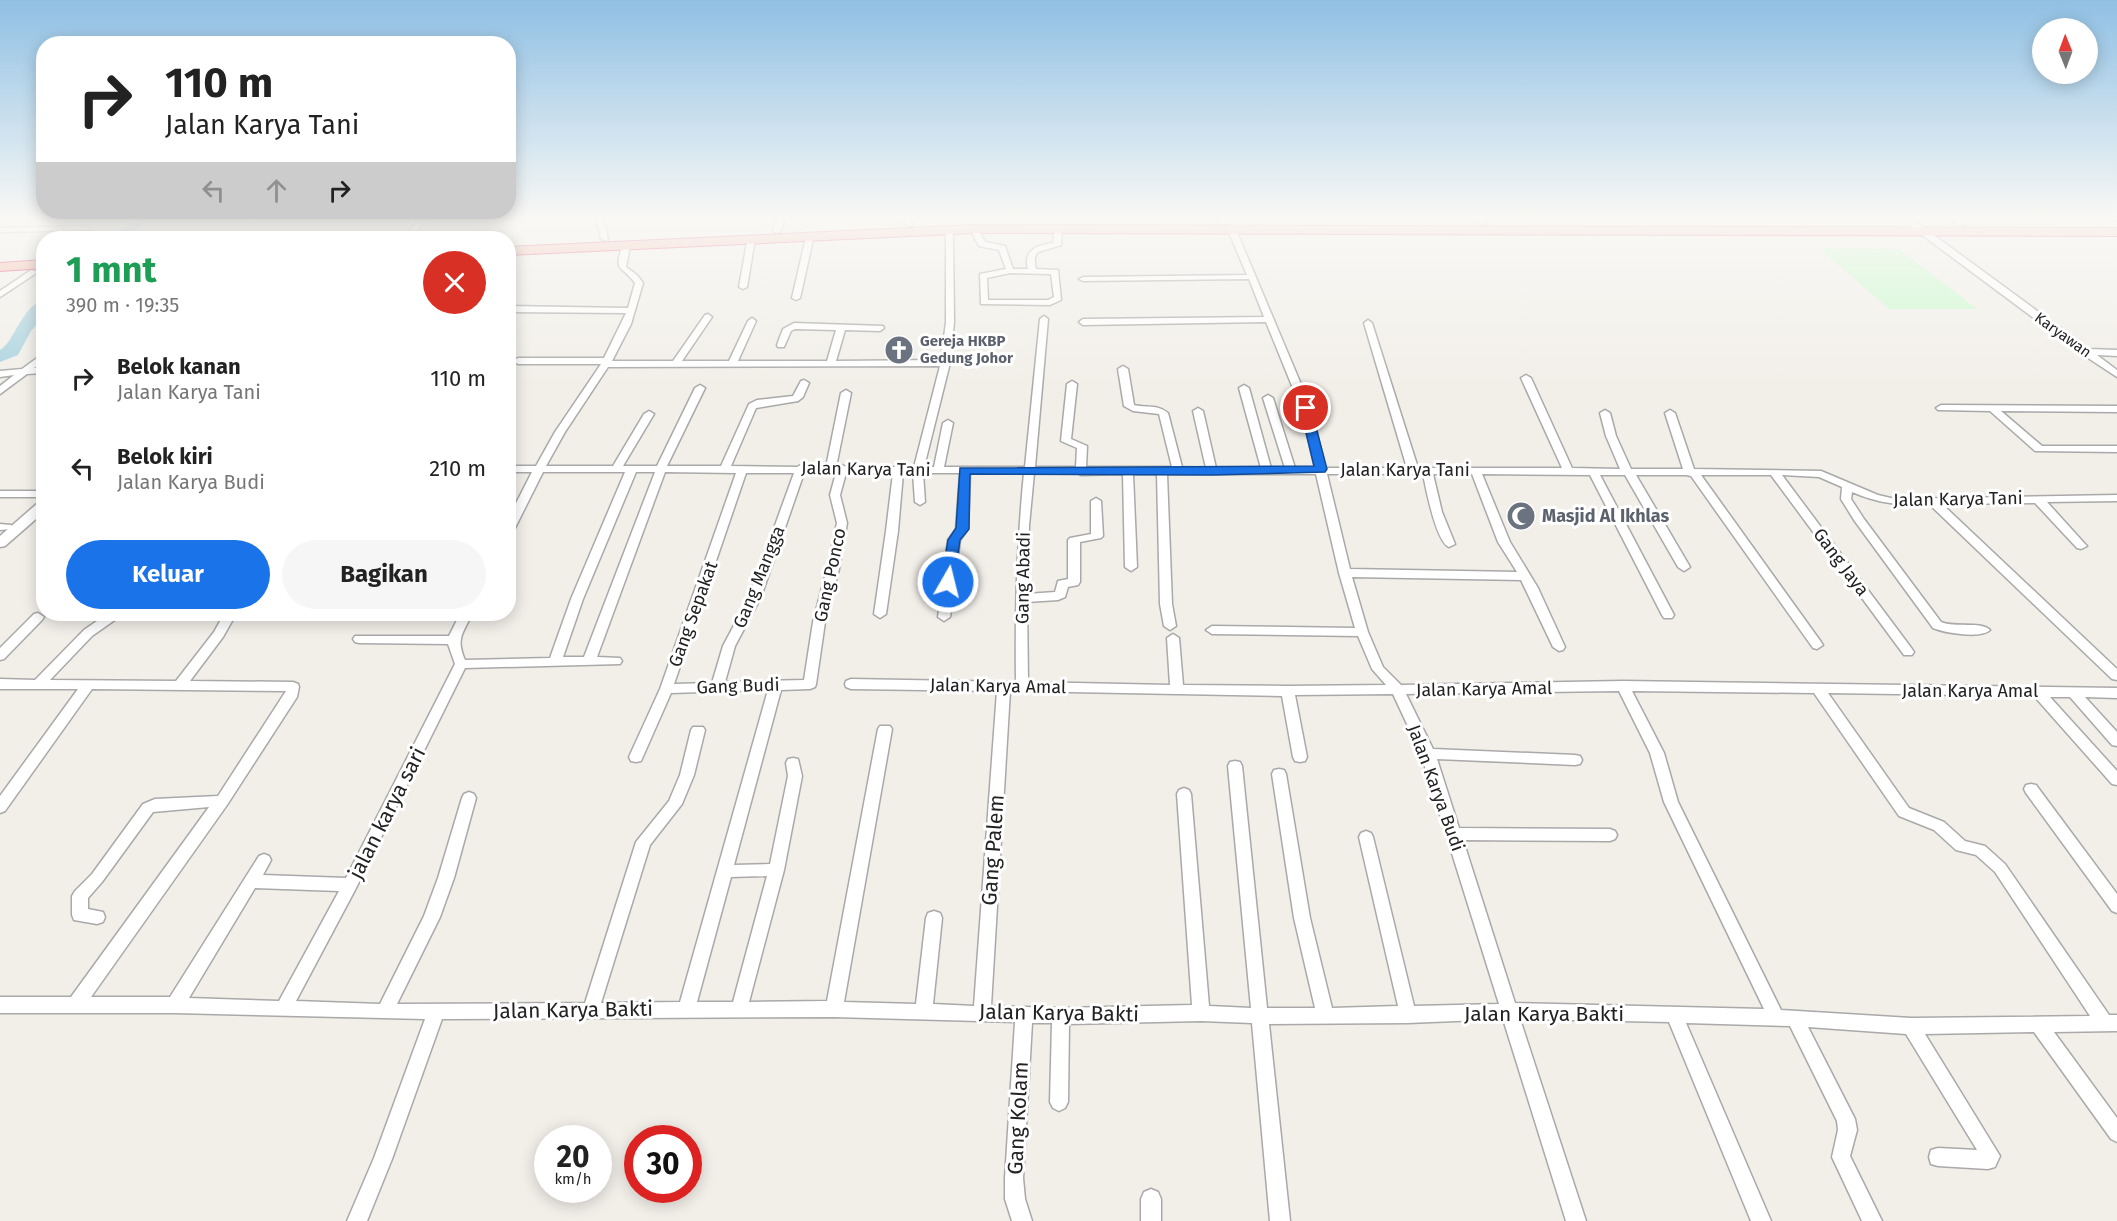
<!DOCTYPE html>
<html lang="id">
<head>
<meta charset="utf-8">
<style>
	body { margin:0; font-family:"Fira Sans",sans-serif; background:#f6f6f6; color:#222; height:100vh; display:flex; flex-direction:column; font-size:22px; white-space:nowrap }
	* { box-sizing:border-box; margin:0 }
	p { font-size:20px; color:#767676 }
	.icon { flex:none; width:33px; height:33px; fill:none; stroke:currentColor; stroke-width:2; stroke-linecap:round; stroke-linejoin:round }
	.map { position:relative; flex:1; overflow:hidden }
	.drawer { position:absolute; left:36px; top:231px; width:480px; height:390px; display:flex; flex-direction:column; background:#fff; border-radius:24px; box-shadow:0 3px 15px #0003 }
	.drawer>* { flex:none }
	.banner { position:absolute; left:36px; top:36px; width:480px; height:183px; border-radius:24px; box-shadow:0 3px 15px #0003; background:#fff; color:#222; overflow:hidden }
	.needle { width:39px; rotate:359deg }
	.fabs { position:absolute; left:2032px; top:18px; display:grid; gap:12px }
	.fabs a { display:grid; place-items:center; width:66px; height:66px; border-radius:50%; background:#fff; box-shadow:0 3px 15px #0003; font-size:30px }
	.speed { position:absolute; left:534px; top:1125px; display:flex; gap:12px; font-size:30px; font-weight:700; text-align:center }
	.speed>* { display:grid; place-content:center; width:78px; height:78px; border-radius:50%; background:#fff; box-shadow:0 3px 15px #0003; line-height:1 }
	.speed small { font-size:15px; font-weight:400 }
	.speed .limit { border:9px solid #d22; background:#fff; color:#111 }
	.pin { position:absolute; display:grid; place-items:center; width:51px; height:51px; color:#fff; margin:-26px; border:3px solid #fff; border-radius:50%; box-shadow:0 2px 6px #0007 }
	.me { position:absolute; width:66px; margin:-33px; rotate:8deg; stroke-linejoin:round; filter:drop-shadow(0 0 4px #0008) }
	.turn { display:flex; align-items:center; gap:21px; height:126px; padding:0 30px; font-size:27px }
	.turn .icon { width:78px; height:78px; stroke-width:2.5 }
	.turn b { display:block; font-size:42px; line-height:51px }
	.lanes { display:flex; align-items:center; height:57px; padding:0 30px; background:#0003; justify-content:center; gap:30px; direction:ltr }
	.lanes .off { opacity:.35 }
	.round { display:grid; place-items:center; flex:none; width:63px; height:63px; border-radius:32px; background:#f6f6f6 }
	.head { display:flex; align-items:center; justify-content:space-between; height:102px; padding:0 30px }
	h1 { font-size:36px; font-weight:700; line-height:45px; color:#1e9e55 }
	.cta { display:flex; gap:12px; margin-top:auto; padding:12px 30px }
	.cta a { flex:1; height:69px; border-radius:36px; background:#1a73e8; color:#fff; font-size:24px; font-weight:700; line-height:69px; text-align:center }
	.cta a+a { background:#f6f6f6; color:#222 }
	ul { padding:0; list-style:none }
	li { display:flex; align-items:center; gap:18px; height:90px; padding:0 30px }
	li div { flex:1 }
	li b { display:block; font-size:22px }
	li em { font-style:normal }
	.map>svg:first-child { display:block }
</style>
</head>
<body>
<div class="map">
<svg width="2117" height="1221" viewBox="0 0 2117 1221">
	<rect width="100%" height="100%" fill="#f2efe9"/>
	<polygon fill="#c8facc" points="1819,248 1899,249 1977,309 1889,309"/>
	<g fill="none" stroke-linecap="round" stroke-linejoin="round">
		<g fill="#aad3df" fill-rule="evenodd">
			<polygon points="137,216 153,216 127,238 111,238"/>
			<path d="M44,300V316L31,331L18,355L0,362V350C14,343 22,305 44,300Z"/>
		</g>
		<g stroke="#a9a9a9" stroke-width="3">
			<g id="minor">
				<path d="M178,216H201C196,220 183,220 178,216Z"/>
				<polygon points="422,216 430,216 410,238 403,238"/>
				<polygon points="592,216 601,216 604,219 608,241 601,239 597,220"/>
				<polygon points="777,216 785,216 781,231 777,233 773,231"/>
				<polygon points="906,216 914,216 912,226 905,224"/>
				<polygon points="1216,216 1224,216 1225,224 1219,224"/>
				<polygon points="1475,216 1483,216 1487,222 1480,224"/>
				<polygon points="1946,216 1955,216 1966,224 1959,226"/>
				<polygon points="1910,222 1916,222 2089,349 2117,350 2117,356 2097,355 2117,370 2117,377 2082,354 1910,226"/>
				<polygon points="86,226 90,228 89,230 0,232 0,228"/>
				<path d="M1055,226L1062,228L1061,245L1038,252C1033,257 1035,263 1036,269L1058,270L1061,300L1050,305L981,304L980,274L1006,269L999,250L979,246L970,229L971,227H977L985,242L1005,246L1013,269H1028C1023,250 1037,245 1053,243ZM1010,273L1051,274L1054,297L1048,300H988L987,278Z"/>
				<path d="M946,228L953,230L954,322L950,363L924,467H934L943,423L948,420L953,423L944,467H1025L1040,319L1044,316L1048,319L1035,467H1076L1077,448L1061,441L1067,384L1072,381L1077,384L1071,439L1087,446L1086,467H1172L1159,414L1133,411L1124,406L1118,369L1123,366L1128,369L1134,405C1145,408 1158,404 1168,413L1182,467L1206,468L1193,411L1198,408L1203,411L1216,468H1261L1239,388L1244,385L1249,388L1271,468H1285L1263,398L1268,395L1273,398L1295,468H1315L1301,408L1266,322L1083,325L1079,322L1083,319L1264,317L1249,279L1083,281L1079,279L1083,277L1247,275L1228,230L1232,228L1236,230L1311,408L1325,468H1407L1364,323L1368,320L1372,323L1418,468H1562L1521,378L1526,375L1531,378L1572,468L1620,469L1606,436L1600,413L1605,410L1610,413L1616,436L1631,469H1683L1665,413L1670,410L1675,413L1694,469L1821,471L1878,495L1895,499L2117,495V501L2047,502L2085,544L2087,546L2081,549L2077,548L2035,503L1942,504L2117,669V680L2112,679L1930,505C1899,505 1880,504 1852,492L1851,499L1864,519L1941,622C1955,628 1981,621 1990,630C1981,639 1945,633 1933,628L1854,520L1841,499L1842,487L1819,477L1782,475L1912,649L1914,652L1912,655H1904L1771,475H1701L1821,642L1823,645L1817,649L1813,648L1691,476L1686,475H1636L1690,567L1684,571L1678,567L1625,475H1600L1674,615L1672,618H1664L1662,615L1590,475L1482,474L1510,542L1538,588L1565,647L1563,650L1559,651L1553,647L1521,580L1352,577L1368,632L1383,667L1401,685L1623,681L2117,688V698L2085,697L2117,732V746L2112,745L2070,697H2050L2117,771V785L2112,784L2034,696L1828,693L1909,808L1944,822L1965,841L1985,846L2005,864L2109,1015H2117V1031L2054,1032L2117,1118V1142L2111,1139L2034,1032L1925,1034L2000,1156L1995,1167L1988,1169L1938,1166L1931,1164L1929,1157L1931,1150L1938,1148L1977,1150L1906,1034L1808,1027L1855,1119L1857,1130L1850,1156L1882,1221H1862L1832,1157L1838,1130L1837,1121L1790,1026L1686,1023L1771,1221H1751L1669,1022L1520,1019L1586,1221H1566L1503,1019L1408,1023L1269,1024L1290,1221H1270L1252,1023L1201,1021L1069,1024L1068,1102L1065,1108L1059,1111L1053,1108L1050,1102L1052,1023H1032L1023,1178L1025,1199L1032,1221H1012L1005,1199V1178L1015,1022L834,1017L442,1019L392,1159L367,1221H347L374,1158L425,1019L175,1013H0V997H71L209,807L153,812L102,882L88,898V909L103,912L105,917L103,922L97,924L74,920L72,915V896L75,891L92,874L143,804L155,799L218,796L286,691L92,689L5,811L0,813V796L78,689H0V679L35,680L84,630L107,614H121L119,617L92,636L50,680L176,681L214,632L224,614H236L223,637L190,681L293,682L298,684L299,687L297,697L227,805L91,997H170L259,856L264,854L269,856L271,860L263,875L346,878L455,664L448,644L359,643L355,642L353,639L355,636H449L460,614H472C464,632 455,638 465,660L550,658L571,599L625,472H543L514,530L508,533V519L532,472H508V466H536L555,432L601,364H518L513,361L518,358H604L626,313L508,312V306L628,308L635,283C621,264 614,274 622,246L626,244L630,246L626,267L637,275L643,283L631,324L612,361H673L705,315L708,314L712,317L682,361H729L748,321L752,318L756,321L738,361H827L836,330L795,329L791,331L784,347H778L777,345L783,329L794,323L883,326L884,328L880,331L845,330L836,361L941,360L946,322ZM940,366L914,467H846L842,465L836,467L851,393L846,390L841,393L826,467L801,465L797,467L731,466L756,408L798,401L803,397L809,383L804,380L801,381L793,396L757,400L749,404L721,466H667L705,388L700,385L695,388L657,466H623L654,414L649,411L644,414L613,466H546L565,432L608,367ZM636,472H655L584,657H563L583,599ZM665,472L736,473L660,689L629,757L631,761L636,762L641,761L671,693L768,690L680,1002L601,1003L650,845L682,804L694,775L705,730L703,727H693L691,730L680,775L669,801L636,842L585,1003L397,1004L440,917L454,878L476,798L474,794L469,792L464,794L462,798L438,878L424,916L380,1004L296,1001L355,890L465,668L620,664L622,661L620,658L597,657ZM746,473H794L749,597L723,646L712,683L674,684ZM804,473H836L830,495L837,523L827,569L813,622L804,680L725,682L735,646L761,597ZM846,473H893L886,531L874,614L880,618L886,614L898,531L903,473H913L915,502L920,505L925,502L923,473H960L956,529L948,540L938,617L944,621L950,617L960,540L968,529L970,473H1024C1017,543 1015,612 1016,682L851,679L846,681L845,684L846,687L851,689L997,691L974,1006L933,1004L942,918L940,913L934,911L928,913L926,918L916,1004L844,1002L892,729L890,726H880L878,729L827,1001L749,1002L784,870L802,776L798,759L793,758L788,759L786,763L788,776L770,864L734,865L781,690L810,689L815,687L816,684L825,622L839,569L847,523L840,495ZM1034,473H1077L1081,475L1123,474L1125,567L1131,571L1137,567L1133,474H1157L1160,604L1164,626L1170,630L1176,626L1172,604L1167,474H1316L1339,573L1355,628L1212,626L1206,630L1212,634L1358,636L1372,669L1386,685L1288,686L1183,685L1179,638L1173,634L1167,638L1170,685L1028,682L1027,602L1058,600L1065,597L1068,587L1078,585L1080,582V542L1101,538L1103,536L1101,501L1096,498L1091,501V534L1070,538L1068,540V579L1058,581L1055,592L1027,594L1029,526ZM1327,474H1423C1426,489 1436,542 1449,547L1455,544L1442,512L1433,474H1472L1498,542L1517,572L1350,569ZM1010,691L1282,696L1293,757L1295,761L1300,762L1305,761L1307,757L1295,695L1393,694L1421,754L1499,1004L1414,1006L1373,837L1371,833L1366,831L1361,833L1359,837L1398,1006L1332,1008L1310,918L1286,774L1284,770L1279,769L1274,770L1272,774L1294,918L1315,1008H1267L1242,766L1240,762L1235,761L1230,762L1228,766L1251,1008L1209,1006L1191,794L1189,790L1184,788L1179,790L1177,794L1192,1005L1061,1008L991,1006ZM1619,691L1650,753L1664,802L1764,1009L1515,1003L1463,840L1610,841L1615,839L1617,835L1615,831L1610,829L1459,828L1437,759L1575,765L1580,764L1582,760L1580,756L1575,755L1433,749L1406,694ZM1632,691L1814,693L1899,816L1934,830L1956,850L1976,855L1995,872L2090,1016L1911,1018L1781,1010L1678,802L1664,753ZM767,876L733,1002H697L731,877ZM255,888L339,891L279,1001L189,998Z"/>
				<polygon points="807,233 814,235 800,298 796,300 792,298"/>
				<polygon points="748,237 755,239 747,287 743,289 739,287"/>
				<polygon points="31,270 38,272 0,297 0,291"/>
				<polygon points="44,353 44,361 34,368 44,367 44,373 27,374 0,394 0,386 14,375 0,377 0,371 22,369"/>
				<polygon points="1941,405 2117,406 2117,412 2001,411 2042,446 2117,446 2117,452 2035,451 1990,411 1938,410 1936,408"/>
				<rect x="0" y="491" width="44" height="6"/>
				<polygon points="0,524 11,525 13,527 11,529 0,530"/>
				<polygon points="38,613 44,617 42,620 4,659 0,660 0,648 34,614"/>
				<polygon points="2031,784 2036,785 2117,894 2117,913 2112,911 2026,793 2024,789 2026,785"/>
				<polygon points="1151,1189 1158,1192 1161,1199 1161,1221 1141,1221 1141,1199 1144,1192"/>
			</g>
		</g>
		<g stroke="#a9a9a9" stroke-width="3">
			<polygon id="tertiary" points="44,501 44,512 5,546 0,547 0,536 39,502"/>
		</g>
		<g stroke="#dc2a67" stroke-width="2">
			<g id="trunk">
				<polygon points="974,225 2117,228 2117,236 974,233 508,255 508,247"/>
				<polygon points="44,260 44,268 0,271 0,263"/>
			</g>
		</g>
		<use href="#minor" fill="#fff" fill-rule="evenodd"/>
		<use href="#tertiary" fill="#fff" fill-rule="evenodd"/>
		<use href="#trunk" fill="#f2b4a3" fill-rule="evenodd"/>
	</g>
	<linearGradient id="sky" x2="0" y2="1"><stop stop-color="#8fc0e4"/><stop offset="0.56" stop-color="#f9f8f5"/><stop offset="1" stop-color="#f9f8f5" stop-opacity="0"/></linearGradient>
	<rect width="2117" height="387" fill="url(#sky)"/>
	<polygon fill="#1a73e8" stroke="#114b97" stroke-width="1.5" points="1306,404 1311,408 1327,469 1325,472 1212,475 970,474 969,529 960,540 954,582 948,586 941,582 948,540 956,528 960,468 1314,466 1300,408"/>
	<defs>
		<g id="church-disc" transform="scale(1.5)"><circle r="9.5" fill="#6b7280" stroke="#fff"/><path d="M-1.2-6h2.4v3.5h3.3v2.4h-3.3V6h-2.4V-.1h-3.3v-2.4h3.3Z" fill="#fff"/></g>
		<g id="mosque-disc" transform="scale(1.5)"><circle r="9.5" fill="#6b7280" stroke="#fff"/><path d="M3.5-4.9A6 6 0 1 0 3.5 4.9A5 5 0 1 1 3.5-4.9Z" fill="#fff"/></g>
	</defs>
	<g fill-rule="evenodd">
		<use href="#church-disc" x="899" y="350"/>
		<use href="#mosque-disc" x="1521" y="516"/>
	</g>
	<g text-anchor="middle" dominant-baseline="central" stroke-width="6" stroke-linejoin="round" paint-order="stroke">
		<g font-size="15" fill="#222" stroke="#fff">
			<text transform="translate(2063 335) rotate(36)">Karyawan</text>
		</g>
		<g font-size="15" font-weight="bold" fill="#5b616d" stroke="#fff" text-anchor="start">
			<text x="920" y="341">Gereja HKBP<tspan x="920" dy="17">Gedung Johor</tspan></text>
		</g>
		<g font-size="18" fill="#222" stroke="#fff">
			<text transform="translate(866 469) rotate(1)">Jalan Karya Tani</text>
			<text x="1405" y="470">Jalan Karya Tani</text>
			<text transform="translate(1958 499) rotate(-1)">Jalan Karya Tani</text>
			<text transform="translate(1841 562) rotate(53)">Gang Jaya</text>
			<text transform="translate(830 575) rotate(-78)">Gang Ponco</text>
			<text transform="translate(759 577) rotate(-68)">Gang Mangga</text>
			<text transform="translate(1023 578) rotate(-89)">Gang Abadi</text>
			<text transform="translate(693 614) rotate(-70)">Gang Sepakat</text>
			<text transform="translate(738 686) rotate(-2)">Gang Budi</text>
			<text transform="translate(998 686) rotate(1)">Jalan Karya Amal</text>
			<text transform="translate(1484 689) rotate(-1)">Jalan Karya Amal</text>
			<text x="1970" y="691">Jalan Karya Amal</text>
			<text transform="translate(1436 788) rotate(70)">Jalan Karya Budi</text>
		</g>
		<g font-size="18" font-weight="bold" fill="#5b616d" stroke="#fff" text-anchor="start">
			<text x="1542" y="516">Masjid Al Ikhlas</text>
		</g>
		<g font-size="21" fill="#222" stroke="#fff">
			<text transform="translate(387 813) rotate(-63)">jalan karya sari</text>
			<text transform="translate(993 850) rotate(-86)">Gang Palem</text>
			<text transform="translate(573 1010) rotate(-1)">Jalan Karya Bakti</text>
			<text transform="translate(1059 1013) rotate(1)">Jalan Karya Bakti</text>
			<text x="1544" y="1014">Jalan Karya Bakti</text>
			<text transform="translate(1018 1118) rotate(-87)">Gang Kolam</text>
		</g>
	</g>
</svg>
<div class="fabs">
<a><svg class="needle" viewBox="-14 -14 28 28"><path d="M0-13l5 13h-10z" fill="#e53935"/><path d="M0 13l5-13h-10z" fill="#767676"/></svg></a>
</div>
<div class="speed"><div>20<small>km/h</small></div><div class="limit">30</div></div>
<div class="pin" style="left:1306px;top:408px;background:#d93025"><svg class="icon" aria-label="arrive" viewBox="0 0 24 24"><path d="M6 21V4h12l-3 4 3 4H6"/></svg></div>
<svg class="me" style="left:948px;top:582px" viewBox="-20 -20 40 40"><circle r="17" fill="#1a73e8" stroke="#fff" stroke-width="3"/><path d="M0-11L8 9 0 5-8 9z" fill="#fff"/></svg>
<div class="banner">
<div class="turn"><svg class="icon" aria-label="right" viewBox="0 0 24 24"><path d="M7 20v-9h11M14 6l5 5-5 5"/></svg><div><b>110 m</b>Jalan Karya Tani</div></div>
<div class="lanes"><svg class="icon off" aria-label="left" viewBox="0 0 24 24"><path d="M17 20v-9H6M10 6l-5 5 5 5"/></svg><svg class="icon off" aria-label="ahead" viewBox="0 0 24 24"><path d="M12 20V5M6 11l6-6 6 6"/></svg><svg class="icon" aria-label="right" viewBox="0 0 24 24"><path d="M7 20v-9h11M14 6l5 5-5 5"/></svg></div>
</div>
<section class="drawer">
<div class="head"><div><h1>1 mnt</h1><p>390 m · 19:35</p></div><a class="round" style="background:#d93025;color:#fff"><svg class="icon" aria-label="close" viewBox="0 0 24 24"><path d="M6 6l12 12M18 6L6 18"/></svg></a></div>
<ul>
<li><svg class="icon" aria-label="right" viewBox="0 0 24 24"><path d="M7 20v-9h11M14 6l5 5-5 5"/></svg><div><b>Belok kanan</b><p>Jalan Karya Tani</p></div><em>110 m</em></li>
<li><svg class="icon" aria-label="left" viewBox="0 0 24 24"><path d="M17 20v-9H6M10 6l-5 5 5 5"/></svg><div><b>Belok kiri</b><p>Jalan Karya Budi</p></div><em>210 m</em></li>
</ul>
<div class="cta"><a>Keluar</a><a>Bagikan</a></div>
</section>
</div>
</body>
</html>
